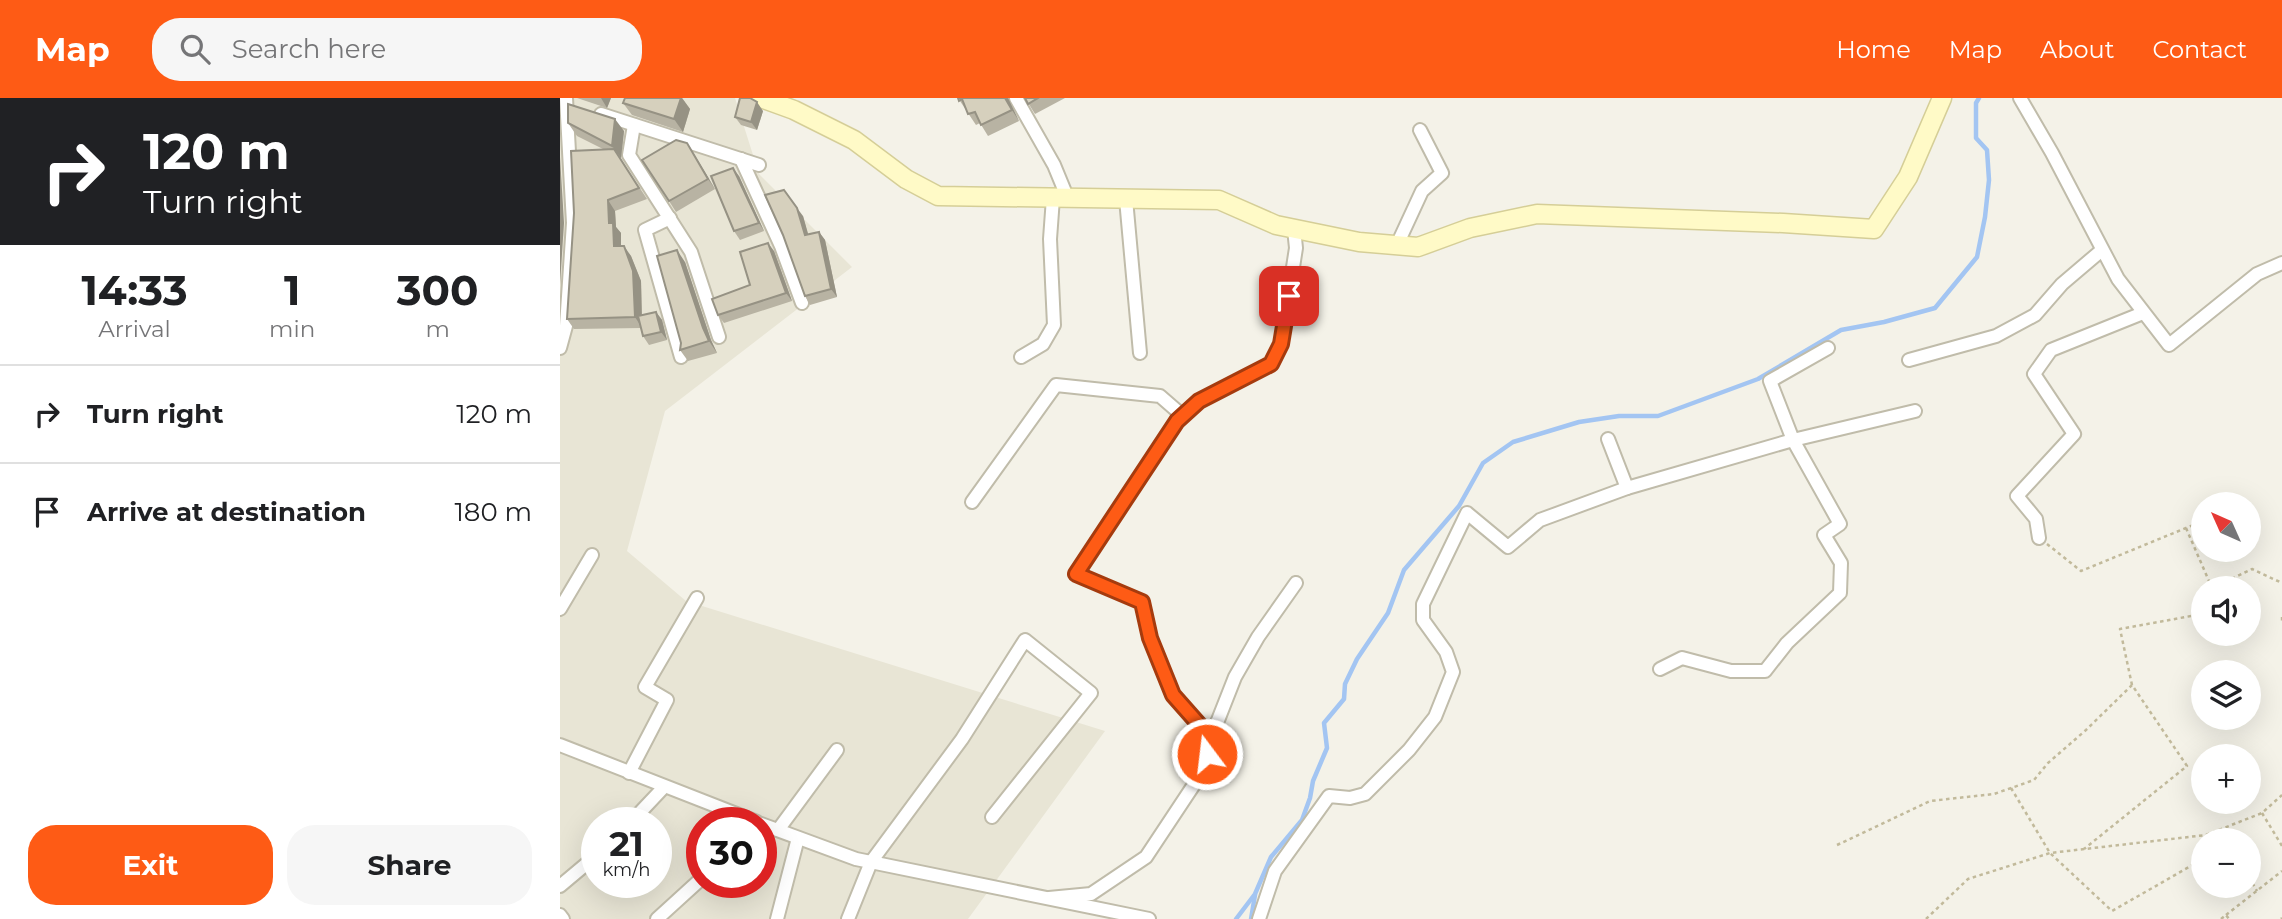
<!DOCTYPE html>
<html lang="en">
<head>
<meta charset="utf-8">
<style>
	body { margin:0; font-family:Montserrat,sans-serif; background:#f6f6f6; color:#202124; height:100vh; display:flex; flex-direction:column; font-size:26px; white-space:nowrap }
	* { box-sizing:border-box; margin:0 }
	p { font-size:23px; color:#757577 }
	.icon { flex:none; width:38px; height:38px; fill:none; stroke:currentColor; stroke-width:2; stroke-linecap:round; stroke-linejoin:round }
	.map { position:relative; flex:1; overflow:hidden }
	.side { display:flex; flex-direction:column; background:#fff; width:560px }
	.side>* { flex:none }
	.top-card { background:#202124; color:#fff; overflow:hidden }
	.needle { width:46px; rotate:315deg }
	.controls { position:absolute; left:1631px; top:394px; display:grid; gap:14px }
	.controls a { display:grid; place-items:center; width:70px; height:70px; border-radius:50%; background:#fff; box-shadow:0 7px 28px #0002; font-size:35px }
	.speed { position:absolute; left:21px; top:709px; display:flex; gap:14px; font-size:35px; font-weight:700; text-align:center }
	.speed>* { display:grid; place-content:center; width:91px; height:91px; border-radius:50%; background:#fff; box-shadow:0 7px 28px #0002; line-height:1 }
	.speed small { font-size:18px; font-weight:400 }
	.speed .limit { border:10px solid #d22; background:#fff; color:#111 }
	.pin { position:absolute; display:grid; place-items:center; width:60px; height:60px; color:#fff; margin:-30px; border-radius:14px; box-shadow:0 4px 10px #0006 }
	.me { position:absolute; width:77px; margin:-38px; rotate:345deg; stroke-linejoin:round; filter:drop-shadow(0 0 5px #0008) }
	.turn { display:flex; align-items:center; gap:24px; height:147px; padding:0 28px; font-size:32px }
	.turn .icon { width:91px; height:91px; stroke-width:2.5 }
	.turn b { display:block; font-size:49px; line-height:60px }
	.eta { display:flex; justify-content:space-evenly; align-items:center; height:119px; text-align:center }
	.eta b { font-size:42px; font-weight:700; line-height:49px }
	.action { display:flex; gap:14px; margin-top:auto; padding:14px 28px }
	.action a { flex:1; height:80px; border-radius:28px; background:#fe5b15; color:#fff; font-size:28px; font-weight:700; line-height:80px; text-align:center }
	.action a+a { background:#f6f6f6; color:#202124 }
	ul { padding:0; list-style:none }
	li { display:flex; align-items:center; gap:21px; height:98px; padding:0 28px; border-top:2px solid #e0e0e0 }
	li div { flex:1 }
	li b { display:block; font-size:26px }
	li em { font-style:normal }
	header { display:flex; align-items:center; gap:42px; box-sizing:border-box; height:98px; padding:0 35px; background:#fe5b15; color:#fff }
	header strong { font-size:33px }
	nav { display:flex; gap:38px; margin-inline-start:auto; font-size:24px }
	.search { width:490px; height:63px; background:#f6f6f6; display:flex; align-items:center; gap:18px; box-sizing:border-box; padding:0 24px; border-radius:28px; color:#757577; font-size:26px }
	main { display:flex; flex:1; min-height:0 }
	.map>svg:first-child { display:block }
</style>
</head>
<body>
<header>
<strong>Map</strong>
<div class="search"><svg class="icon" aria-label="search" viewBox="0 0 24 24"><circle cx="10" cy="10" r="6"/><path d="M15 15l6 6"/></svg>Search here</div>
<nav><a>Home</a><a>Map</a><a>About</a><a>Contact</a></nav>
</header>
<main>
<section class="side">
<div class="top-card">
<div class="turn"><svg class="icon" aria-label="right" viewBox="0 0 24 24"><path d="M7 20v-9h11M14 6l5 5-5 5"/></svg><div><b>120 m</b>Turn right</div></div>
</div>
<div class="eta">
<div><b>14:33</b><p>Arrival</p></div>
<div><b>1</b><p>min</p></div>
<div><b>300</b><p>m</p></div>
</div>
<ul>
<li><svg class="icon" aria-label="right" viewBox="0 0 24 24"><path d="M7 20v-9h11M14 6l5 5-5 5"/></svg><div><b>Turn right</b></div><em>120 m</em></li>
<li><svg class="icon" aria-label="arrive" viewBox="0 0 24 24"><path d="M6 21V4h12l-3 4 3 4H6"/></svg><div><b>Arrive at destination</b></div><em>180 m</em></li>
</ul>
<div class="action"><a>Exit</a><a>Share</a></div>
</section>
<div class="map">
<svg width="1722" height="821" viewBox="0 0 1722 821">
	<rect width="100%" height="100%" fill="#f4f2e8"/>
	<path fill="#e8e5d5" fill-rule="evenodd" d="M0,0H175L199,76L292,169L105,313L67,453L126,503L545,633L408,821H0ZM37,724H96V784H37ZM142,724H201V784H142Z"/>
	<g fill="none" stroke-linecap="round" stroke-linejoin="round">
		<g stroke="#a3c5f2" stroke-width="4.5">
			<polyline points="676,821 695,796 711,759 742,722 750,700 753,683 767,650 764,625 784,601 785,586 797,561 828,515 844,472 899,408 923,365 953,344 1019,324 1059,318 1098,318 1198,281 1281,232 1324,224 1375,210 1417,159 1425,119 1429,82 1427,52 1416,40 1416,5 1419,0"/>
			<polyline points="691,821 695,797"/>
		</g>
		<g stroke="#c0bcaa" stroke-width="16">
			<g id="street">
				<polyline points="456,0 494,67 508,101"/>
				<polyline points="1460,0 1492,55 1558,181 1609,247 1697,176 1722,165"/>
				<polyline points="41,16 199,67"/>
				<polyline points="74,27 69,57 131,154 159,239"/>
				<polyline points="181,61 221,148 242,205"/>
				<polyline points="566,101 580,255"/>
				<polyline points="110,120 85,132 121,259"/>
				<polyline points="837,147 862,93 882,75 860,32"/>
				<polyline points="0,250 6,228 13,125 6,0"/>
				<polyline points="461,259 483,246 494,227 490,141 493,100"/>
				<polyline points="1349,262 1436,238 1475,217 1502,186 1542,152"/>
				<polyline points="1067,390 1233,342 1355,313"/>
				<polyline points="412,404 496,287 600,298 623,318"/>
				<polyline points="1479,440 1476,421 1457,398 1514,336 1474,276 1491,252 1583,215"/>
				<polyline points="0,511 32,457"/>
				<polyline points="1100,571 1122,560 1171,573 1205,573 1227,545 1280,495 1281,465 1264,437 1280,426 1233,342 1210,283 1268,250"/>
				<polyline points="651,640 675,579 698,539 736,485"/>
				<polyline points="0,647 197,724"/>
				<polyline points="69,675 107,602 85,589 137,500"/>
				<polyline points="71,724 104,689"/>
				<polyline points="201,726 296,761 589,821"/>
				<polyline points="218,732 277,652"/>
				<polyline points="0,788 37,757"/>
				<polyline points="489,800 531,796 586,759 643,673 651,640 613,597 590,540 582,504 516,476 617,323 639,303 711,266 721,246 736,150 734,131"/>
				<polyline points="0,817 3,821"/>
				<polyline points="97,821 142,780"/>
				<polyline points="217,821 238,740"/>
				<polyline points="288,821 311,764 402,641 465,542 531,595 432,719"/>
				<polyline points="699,821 715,773 769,698 790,700 805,696 849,652 875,619 893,574 886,554 863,522 863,506 907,415 948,449 980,422 1067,390 1048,341"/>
			</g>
		</g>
		<g stroke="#d5ce97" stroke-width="21">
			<polyline id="secondary" points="201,0 234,12 294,42 346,81 378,98 659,102 716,127 799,144 858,149 910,130 977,116 1223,125 1314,131 1348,79 1382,0"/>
		</g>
		<g stroke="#c2ba9b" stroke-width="2.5" stroke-dasharray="3.5 3.5" stroke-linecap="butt">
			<polyline points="1626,430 1652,490"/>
			<polyline points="1487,446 1521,473 1643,423"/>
			<polyline points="1653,490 1692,471 1722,485"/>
			<polyline points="1722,519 1722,524"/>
			<polyline points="1572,587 1560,531 1642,516 1643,513"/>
			<polyline points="1451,690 1490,755 1552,813 1643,761"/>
			<polyline points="1702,715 1722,748"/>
			<polyline points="1277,747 1370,703 1434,696 1474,682 1488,665 1526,632 1572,587 1627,668 1524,751"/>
			<polyline points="1689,779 1697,793"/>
			<polyline points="1666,817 1722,773"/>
			<polyline points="1366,821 1408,781 1490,755 1646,737 1702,715 1722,697"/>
			<polyline points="1661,821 1666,817 1669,821"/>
			<polyline points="1721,821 1722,820"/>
		</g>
		<use href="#street" stroke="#fff" stroke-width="12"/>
		<use href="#secondary" stroke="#fffac7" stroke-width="18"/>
	</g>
	<g fill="#b8b3a3">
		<polygon points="17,0 51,0 47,10"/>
		<polygon points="65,0 122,0 130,11 123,34 72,17 63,5"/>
		<polygon points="398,0 448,0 459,23 428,38 420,25 416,27"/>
		<polygon points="465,0 505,0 475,16"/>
		<polygon points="203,13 197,32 181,27 175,19"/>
		<polygon points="8,25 64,33 61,60 60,60 87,101 55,113 56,129 61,135 61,148 71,158 81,183 82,217 96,214 102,222 107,242 89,247 83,238 81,230 14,231 7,221 45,52 17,38"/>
		<polygon points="127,45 155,91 116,114 109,103"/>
		<polygon points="179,78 204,133 180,142 174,133"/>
		<polygon points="243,118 248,137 259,134 265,142 277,199 250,207 245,198"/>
		<polygon points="214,153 232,203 164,225 158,217 190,187"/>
		<polygon points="125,164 151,242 157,255 128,263 120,252"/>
	</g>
	<g fill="#969284">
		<polygon points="41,0 51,0 47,10"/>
		<polygon points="121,0 122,0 130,11 123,34 114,21"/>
		<polygon points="445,0 448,0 459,23 452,12"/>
		<polygon points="197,4 203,13 197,32 191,24"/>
		<polygon points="55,21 64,33 61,60 52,48"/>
		<polygon points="127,45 134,56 155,91 148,81"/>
		<polygon points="0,59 4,125 0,187"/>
		<polygon points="173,70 179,78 204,133 199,125"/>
		<polygon points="48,102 55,113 56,129 61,135 61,159 54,148 49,125"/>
		<polygon points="237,110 243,118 251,146 245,137"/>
		<polygon points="259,134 265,142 277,199 271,191"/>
		<polygon points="208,145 214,153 232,203 226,195"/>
		<polygon points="64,148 71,158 81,183 82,230 75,219"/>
		<polygon points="117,152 125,164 151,242 157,255 149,243 143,230"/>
		<polygon points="96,214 102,222 107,242 101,234"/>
	</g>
	<g fill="#d6d0bd" stroke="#969284" stroke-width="2">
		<polygon points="65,0 121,0 114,21 63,5"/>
		<polygon points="180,0 190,0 197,4 191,24 175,19"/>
		<polygon points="398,0 445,0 452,12 421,27 415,14 408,16 402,1 399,3"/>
		<polygon points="465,0 478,0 468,6"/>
		<polygon points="8,6 55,21 52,48 8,25"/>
		<polygon points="116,42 127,45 148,81 109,103 82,62"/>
		<polygon points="54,51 79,90 48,102 49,125 53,125 54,148 64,148 73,173 75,219 7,221 14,115 11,53"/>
		<polygon points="173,70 199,125 174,133 151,78"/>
		<polygon points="224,92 237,110 245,137 259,134 271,191 245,198 223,137 205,97"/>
		<polygon points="208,145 226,195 158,217 152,201 190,187 180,154"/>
		<polygon points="117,152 143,230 149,243 120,252 121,245 97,158"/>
		<polygon points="96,214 101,234 83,238 78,218"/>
	</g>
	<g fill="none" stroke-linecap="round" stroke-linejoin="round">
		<g stroke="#a53b0e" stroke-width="18">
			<polyline id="route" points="647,656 651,640 613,597 590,540 582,504 516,476 617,323 639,303 711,266 721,246 729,198"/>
		</g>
		<use href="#route" stroke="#fe5b15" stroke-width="12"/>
	</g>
</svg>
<div class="controls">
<a><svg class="needle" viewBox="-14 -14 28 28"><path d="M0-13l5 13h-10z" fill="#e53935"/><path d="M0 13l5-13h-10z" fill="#757577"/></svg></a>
<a><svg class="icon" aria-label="sound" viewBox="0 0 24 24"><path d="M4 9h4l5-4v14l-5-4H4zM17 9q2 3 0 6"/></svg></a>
<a><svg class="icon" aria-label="layers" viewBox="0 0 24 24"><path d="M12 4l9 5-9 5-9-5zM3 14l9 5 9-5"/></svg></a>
<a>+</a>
<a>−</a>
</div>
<div class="speed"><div>21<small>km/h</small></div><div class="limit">30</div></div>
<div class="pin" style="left:729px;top:198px;background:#d93025"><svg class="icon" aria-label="arrive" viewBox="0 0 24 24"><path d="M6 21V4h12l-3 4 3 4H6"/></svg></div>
<svg class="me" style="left:647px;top:656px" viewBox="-20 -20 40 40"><circle r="17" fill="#fe5b15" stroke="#fff" stroke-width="3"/><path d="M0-11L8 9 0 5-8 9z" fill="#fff"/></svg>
</div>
</main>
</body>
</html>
